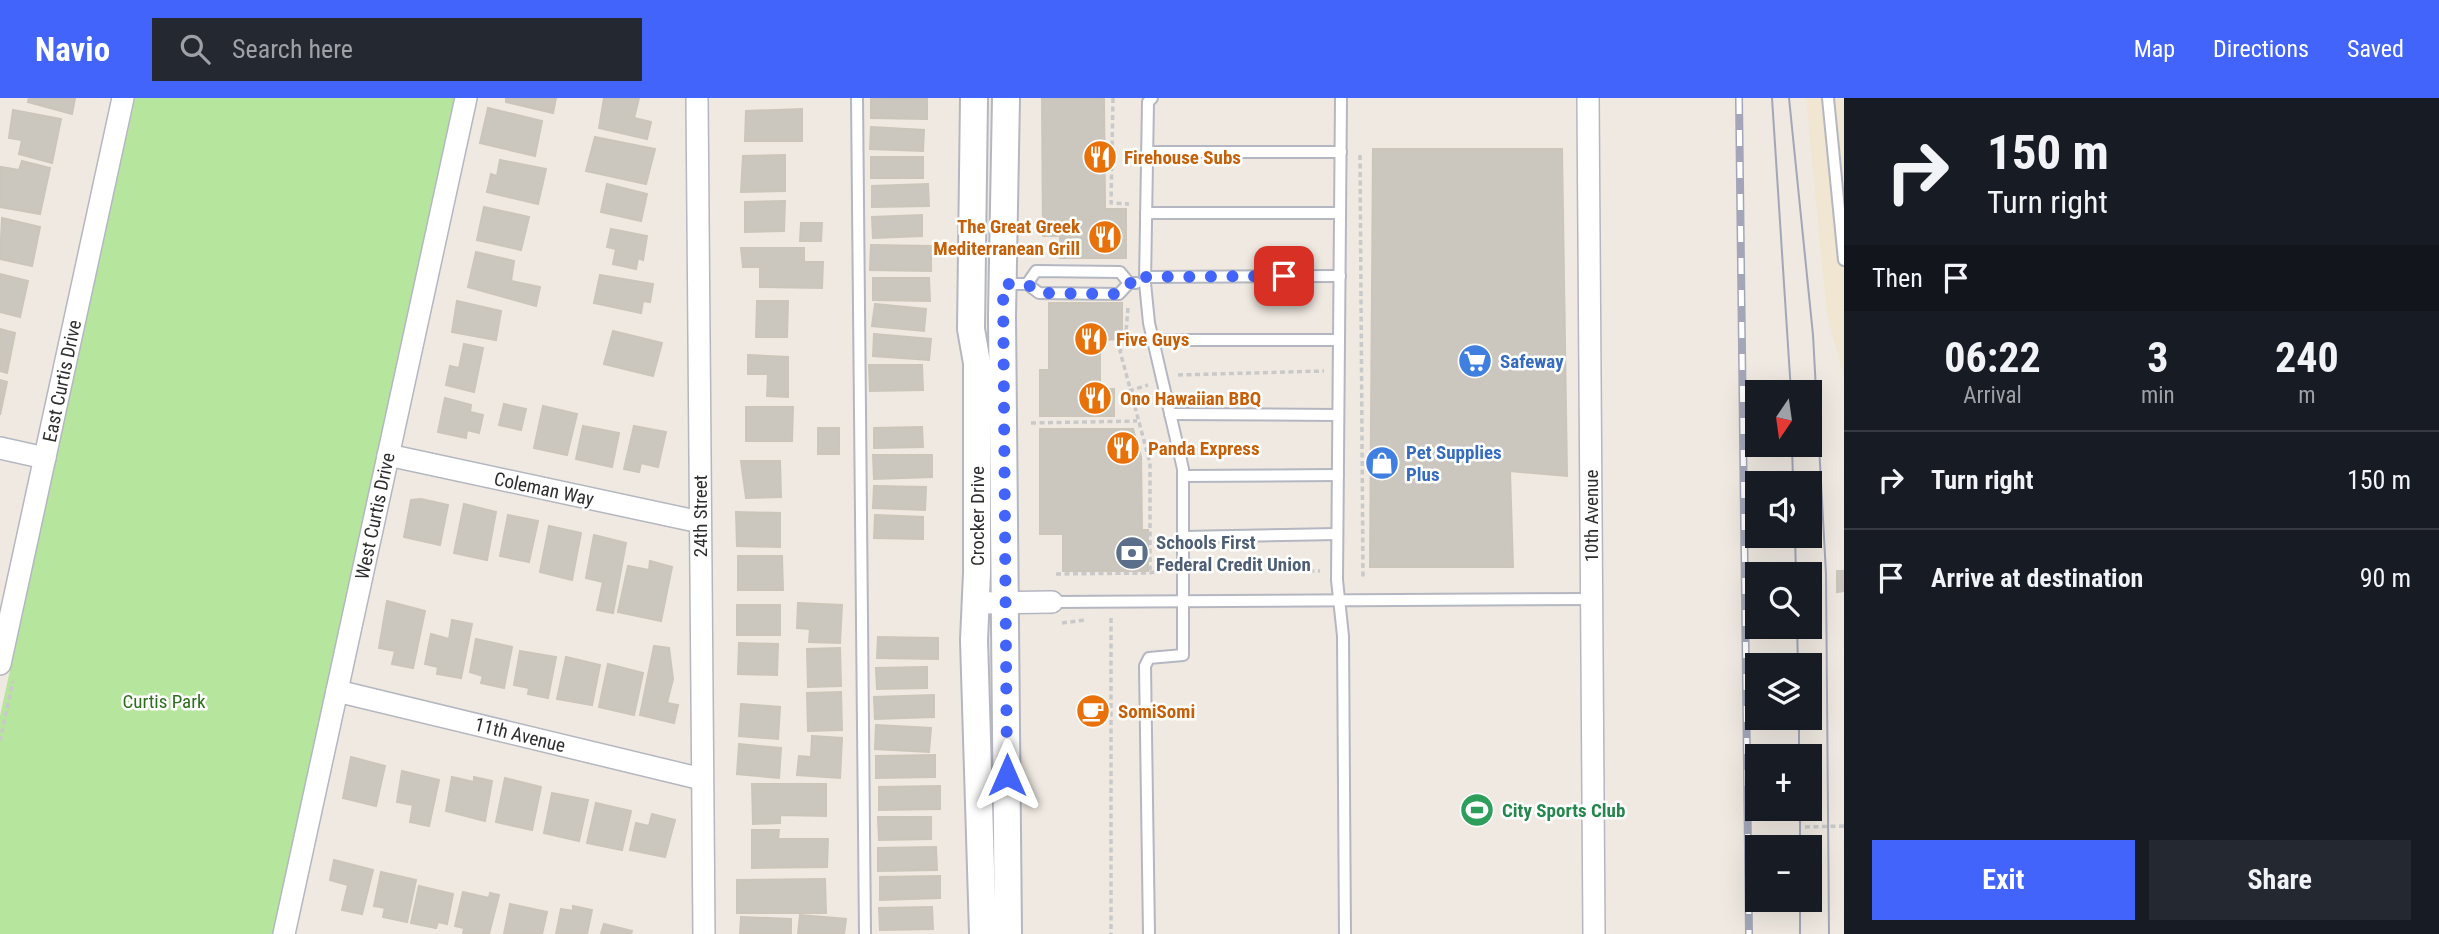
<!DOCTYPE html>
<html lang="en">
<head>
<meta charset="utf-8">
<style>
	body { margin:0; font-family:"Roboto Condensed",sans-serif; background:#242831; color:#f1f3f6; height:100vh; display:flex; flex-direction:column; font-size:26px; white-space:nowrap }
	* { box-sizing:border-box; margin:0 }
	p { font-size:23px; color:#9ea1a6 }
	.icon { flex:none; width:38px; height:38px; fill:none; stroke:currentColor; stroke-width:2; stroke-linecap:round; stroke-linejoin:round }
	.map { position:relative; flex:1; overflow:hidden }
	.drawer { display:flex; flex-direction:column; background:#171b24; width:595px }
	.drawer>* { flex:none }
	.top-card { background:#171b24; color:#f1f3f6; overflow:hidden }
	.needle { width:46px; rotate:193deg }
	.fabs { position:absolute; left:1745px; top:282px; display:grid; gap:14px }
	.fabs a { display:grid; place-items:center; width:77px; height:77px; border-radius:0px; background:#171b24; box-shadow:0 7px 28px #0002; font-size:35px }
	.pin { position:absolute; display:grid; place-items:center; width:60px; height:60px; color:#fff; margin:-30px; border-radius:14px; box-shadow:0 4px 10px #0006 }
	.me { position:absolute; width:77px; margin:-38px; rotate:0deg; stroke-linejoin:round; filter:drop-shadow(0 0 5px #0008) }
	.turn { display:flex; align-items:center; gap:24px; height:147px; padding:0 28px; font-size:32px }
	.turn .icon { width:91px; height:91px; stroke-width:2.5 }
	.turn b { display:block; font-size:49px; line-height:60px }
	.then { display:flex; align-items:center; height:66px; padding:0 28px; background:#0003; gap:14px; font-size:26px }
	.eta { display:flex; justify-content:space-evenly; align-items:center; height:119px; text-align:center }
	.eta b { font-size:42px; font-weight:700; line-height:49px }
	.primary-button { display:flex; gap:14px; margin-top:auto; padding:14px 28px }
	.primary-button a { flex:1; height:80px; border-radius:0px; background:#4264fb; color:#fff; font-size:28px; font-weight:700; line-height:80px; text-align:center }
	.primary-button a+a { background:#242831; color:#f1f3f6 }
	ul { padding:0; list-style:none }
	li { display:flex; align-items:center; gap:21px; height:98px; padding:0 28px; border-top:2px solid #363941 }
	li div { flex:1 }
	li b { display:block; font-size:26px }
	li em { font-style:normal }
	header { display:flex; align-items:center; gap:42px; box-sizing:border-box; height:98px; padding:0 35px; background:#4264fb; color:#fff }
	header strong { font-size:33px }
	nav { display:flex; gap:38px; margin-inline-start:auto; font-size:24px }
	.search { width:490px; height:63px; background:#242831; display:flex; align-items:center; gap:18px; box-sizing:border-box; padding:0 24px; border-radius:0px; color:#9ea1a6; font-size:26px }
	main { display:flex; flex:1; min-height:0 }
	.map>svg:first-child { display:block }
</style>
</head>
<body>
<header>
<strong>Navio</strong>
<div class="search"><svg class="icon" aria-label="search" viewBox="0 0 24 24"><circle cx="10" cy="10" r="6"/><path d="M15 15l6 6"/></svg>Search here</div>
<nav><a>Map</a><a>Directions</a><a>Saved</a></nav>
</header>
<main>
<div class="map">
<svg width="1844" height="836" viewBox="0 0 1844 836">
	<rect width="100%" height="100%" fill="#efe9e1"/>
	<polygon fill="#f0e6d1" points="1806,0 1844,0 1844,280 1827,216"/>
	<polygon fill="#b6e59e" points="135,0 456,0 275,836 0,836 0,618"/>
	<g fill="#cbc7bf" stroke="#cbc5ba" stroke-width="2">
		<polygon points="29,0 75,0 72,16 28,4"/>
		<polygon points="506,0 556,0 553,15 506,4"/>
		<polygon points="604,0 639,0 634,20 651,24 647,41 599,30"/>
		<polygon points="871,0 927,1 927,21 871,20"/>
		<polygon points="1042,0 1104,0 1105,111 1126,111 1126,160 1060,160 1060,138 1043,138"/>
		<polygon points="488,10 542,23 535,58 480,45"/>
		<polygon points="802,11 802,43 745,43 746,13"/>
		<polygon points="13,12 61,21 52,65 19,56 22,42 9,40"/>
		<polygon points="871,29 924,32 923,53 870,51"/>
		<polygon points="595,39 655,51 646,86 586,73"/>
		<polygon points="1373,51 1562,51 1567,378 1510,373 1513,469 1370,469"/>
		<polygon points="785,57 785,93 741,94 743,58"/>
		<rect x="871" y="59" width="52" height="21"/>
		<polygon points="500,62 546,71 538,106 487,94 491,76 497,78"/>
		<polygon points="22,63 50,70 40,116 0,109 1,69 19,72"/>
		<polygon points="607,86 647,96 641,123 601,114"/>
		<polygon points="928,86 929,108 872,109 872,88"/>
		<polygon points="785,103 784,133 745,134 745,104"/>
		<polygon points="484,109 529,119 521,152 477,142"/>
		<polygon points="922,117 922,138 873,140 872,119"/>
		<polygon points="2,120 40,129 32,168 0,161"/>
		<polygon points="801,125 822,125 821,143 800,143"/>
		<polygon points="611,131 647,138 643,162 638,160 636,171 613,166 616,151 607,149"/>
		<polygon points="871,147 931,148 931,173 870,172"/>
		<polygon points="741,150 804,150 804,164 823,164 822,190 760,189 760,169 743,169"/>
		<polygon points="476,154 514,163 511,183 540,189 536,208 468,189"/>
		<polygon points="0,176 28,183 20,219 0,214"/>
		<polygon points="600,177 653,186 650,204 643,203 641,215 594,205"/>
		<polygon points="873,180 929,180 930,203 873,202"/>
		<polygon points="457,203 501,213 496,242 452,234"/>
		<polygon points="757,203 788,203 787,239 756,239"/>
		<polygon points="1049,205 1122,205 1122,241 1100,242 1100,291 1114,291 1114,318 1040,318 1040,272 1049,272"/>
		<polygon points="875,206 926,211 924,233 872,228"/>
		<polygon points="0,231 15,235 7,275 0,273"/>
		<polygon points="613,233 662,245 653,278 604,266"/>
		<polygon points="874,236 931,241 929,262 873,258"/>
		<polygon points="464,246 483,250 474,294 446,287 450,268 459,270"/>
		<polygon points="748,257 788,259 788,299 767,298 768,276 748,276"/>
		<polygon points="869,267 922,267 923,292 870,293"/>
		<polygon points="0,282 7,284 0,317"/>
		<polygon points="445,300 471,307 470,314 483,317 479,335 467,332 466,340 438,334"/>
		<polygon points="504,306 526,311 521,332 499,327"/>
		<polygon points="543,308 577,316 567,357 534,350"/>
		<polygon points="746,309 793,309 792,343 746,343"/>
		<polygon points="583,328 619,335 612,369 576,361"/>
		<polygon points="634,328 666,334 658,369 641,365 639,374 624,371"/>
		<polygon points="922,329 923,349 874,350 874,330"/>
		<rect x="818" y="330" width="21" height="26"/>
		<polygon points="1040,331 1133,331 1141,359 1142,432 1148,432 1148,473 1063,473 1063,436 1040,436"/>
		<polygon points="873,357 932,357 932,379 874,381"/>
		<polygon points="741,363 780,363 781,399 746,400"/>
		<polygon points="874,388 926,389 925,412 873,410"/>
		<polygon points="421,401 448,407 440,447 404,439 411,402"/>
		<polygon points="464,406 496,414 487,462 454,455"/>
		<polygon points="736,414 780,415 780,449 737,448"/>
		<polygon points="508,417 538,423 529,464 500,458"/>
		<polygon points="875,417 923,419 923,441 874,440"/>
		<polygon points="549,428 581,435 572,482 540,474"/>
		<polygon points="594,437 626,445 613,515 597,512 603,484 586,480"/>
		<polygon points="738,458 782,458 783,492 738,492"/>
		<polygon points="650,463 672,469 661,523 618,514 628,468 649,472"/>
		<polygon points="1837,473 1844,473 1844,493 1837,494"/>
		<polygon points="387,503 425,513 413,570 392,566 395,553 379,550"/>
		<polygon points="798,505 842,507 840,545 809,544 810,531 797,530"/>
		<rect x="737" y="507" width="43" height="30"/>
		<polygon points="452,522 472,526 461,580 437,576 438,569 425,566 431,536 449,541"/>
		<polygon points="878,539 938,540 938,561 877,560"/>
		<polygon points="476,541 512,549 504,590 481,585 483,578 470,574"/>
		<polygon points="739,545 778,546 777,577 738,576"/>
		<polygon points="654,548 669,550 673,581 667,605 678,607 674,625 640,617"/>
		<polygon points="840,550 841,588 808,589 807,551"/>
		<polygon points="520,553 556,559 548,600 528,596 529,590 514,587"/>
		<polygon points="566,559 600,567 592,607 557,601"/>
		<polygon points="608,566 643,575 634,617 599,609"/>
		<polygon points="927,569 927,590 877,591 876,570"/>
		<polygon points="841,594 842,632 808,633 807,595"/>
		<polygon points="934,597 934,619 875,621 874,599"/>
		<polygon points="741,606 780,609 778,641 739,638"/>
		<polygon points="876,627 931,630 929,654 875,651"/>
		<polygon points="812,638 842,640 840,680 797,677 799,658 811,659"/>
		<polygon points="739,646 781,650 779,680 737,676"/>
		<polygon points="935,657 935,679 876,680 876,658"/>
		<polygon points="351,659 385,668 376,708 343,700"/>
		<polygon points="402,673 439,682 429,728 410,724 413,707 397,704"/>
		<polygon points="452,679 474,684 474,679 492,683 485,723 446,713"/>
		<polygon points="505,680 541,689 532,732 496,724"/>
		<polygon points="752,686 826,686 826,718 780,717 780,725 753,726"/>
		<polygon points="940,688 940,711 879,712 879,689"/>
		<polygon points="552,695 588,702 579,743 544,735"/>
		<polygon points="596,705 631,713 622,752 587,745"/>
		<polygon points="652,716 675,722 665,759 630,752 636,725 649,728"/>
		<polygon points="878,719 931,719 931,741 879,742"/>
		<polygon points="752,732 779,732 778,741 828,741 827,769 752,770"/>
		<polygon points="936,749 937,772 878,773 878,750"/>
		<polygon points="334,762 373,772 362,816 342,812 348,787 330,782"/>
		<polygon points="381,774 416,782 407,824 383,819 385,810 374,808"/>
		<polygon points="940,778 940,800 880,802 880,779"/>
		<polygon points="825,781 826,815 737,815 737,782"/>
		<polygon points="419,788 453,796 447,826 438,824 436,830 411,825"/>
		<polygon points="463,794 489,800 490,795 499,797 489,836 463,836 464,830 455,828"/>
		<polygon points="510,806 547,814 542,836 504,836"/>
		<polygon points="573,808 592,812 587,836 556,836 561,811 573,813"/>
		<polygon points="932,809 933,831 880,832 879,810"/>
		<polygon points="800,817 846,821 844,836 798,836"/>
		<polygon points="741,819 791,821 791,836 740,836"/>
		<polygon points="604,826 632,833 631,836 601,836"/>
	</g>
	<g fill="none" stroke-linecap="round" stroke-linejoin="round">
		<g stroke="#b4b7c1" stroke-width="14">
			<g id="service">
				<polyline points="857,0 865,836"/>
				<polyline points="1341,0 1337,482 1343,538 1345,836"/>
				<polyline points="1828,0 1844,162"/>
				<polyline points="1147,54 1341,54"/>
				<polyline points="1146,115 1340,115"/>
				<polyline points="1145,179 1340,178"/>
				<polyline points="1003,186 1027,186 1039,195 1119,196 1129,185"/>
				<polyline points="1027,186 1036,173 1120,174 1129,185 1136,185"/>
				<polyline points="1153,242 1339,242"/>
				<polyline points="1170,316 1338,317"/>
				<polyline points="1183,378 1338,377"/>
				<polyline points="1183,439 1337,436"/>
				<polyline points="1052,504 1591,501"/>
				<polyline points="1149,836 1145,568 1149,560 1183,557 1183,371 1149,225 1145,185 1148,4 1152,0"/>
			</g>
		</g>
		<g stroke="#b4b7c1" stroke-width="24">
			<g id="minor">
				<polyline points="697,0 704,836"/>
				<polyline points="1588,0 1594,836"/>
				<polyline points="0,350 45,360"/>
				<polyline points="388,357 700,424"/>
				<polyline points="976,505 1052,504"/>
				<polyline points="0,566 123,0"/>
				<polyline points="337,593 702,681"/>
				<polyline points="284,836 466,0"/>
			</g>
		</g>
		<g stroke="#b4b7c1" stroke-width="30">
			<g id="tertiary">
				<polyline points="974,0 971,231 977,265 977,475 974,542 983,836"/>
				<polyline points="1006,0 1002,218 1008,836"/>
			</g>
		</g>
		<g stroke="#c9c9c9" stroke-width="3.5" stroke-dasharray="5 3.5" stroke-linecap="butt">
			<polyline points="1113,0 1111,105 1129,106"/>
			<polyline points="1360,57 1363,482"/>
			<polyline points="1128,210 1125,247 1120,253 1150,365 1150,475"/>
			<polyline points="1178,277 1324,273"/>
			<polyline points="1129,293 1148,287"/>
			<polyline points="1031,325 1137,323"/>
			<polyline points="1199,471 1320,473"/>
			<polyline points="1056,476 1150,475 1165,471"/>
			<polyline points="1111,520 1111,836"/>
			<polyline points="1062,525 1085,522"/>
			<polyline points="0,643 13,583"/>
			<polyline points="1805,729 1844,728"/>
		</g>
		<use href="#service" stroke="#fff" stroke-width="10"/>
		<use href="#minor" stroke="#fff" stroke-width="21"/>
		<use href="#tertiary" stroke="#fff" stroke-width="26"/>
		<g stroke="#a3a6b8" stroke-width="2">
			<polyline points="1772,0 1791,294"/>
			<polyline points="1789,0 1813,237 1826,476 1829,836"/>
			<polyline points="1792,346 1793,385"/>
			<polyline points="1795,438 1796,476"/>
			<polyline points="1797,528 1798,567"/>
			<polyline points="1799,620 1799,658"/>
			<polyline points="1800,710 1800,749"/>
			<polyline points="1800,802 1800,836"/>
		</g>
		<g stroke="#a3a6b8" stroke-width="8">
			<polyline id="rail" points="1739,0 1749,836"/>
		</g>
		<use href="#rail" stroke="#fff" stroke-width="5" stroke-dasharray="16" stroke-linecap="butt"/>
	</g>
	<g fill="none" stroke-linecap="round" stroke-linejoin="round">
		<polyline stroke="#4264fb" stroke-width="12" stroke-dasharray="0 21.6" points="1007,677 1003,186 1027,186 1039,195 1119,196 1129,185 1145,185 1145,179 1284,178"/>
	</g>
	<defs>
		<g id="restaurant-disc" transform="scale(1.75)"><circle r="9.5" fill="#e8710a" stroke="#fff"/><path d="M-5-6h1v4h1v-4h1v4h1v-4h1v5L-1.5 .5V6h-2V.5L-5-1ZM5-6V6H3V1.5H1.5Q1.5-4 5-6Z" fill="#fff"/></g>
		<g id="supermarket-disc" transform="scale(1.75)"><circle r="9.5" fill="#3f7fe0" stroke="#fff"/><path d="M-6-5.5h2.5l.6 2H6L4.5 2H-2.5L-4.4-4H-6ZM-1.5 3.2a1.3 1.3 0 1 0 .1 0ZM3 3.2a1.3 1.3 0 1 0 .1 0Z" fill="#fff"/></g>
		<g id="shop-disc" transform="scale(1.75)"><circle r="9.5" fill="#3f7fe0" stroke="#fff"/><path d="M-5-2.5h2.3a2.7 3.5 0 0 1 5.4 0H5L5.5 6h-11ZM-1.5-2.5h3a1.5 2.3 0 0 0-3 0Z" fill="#fff"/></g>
		<g id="bank-disc" transform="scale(1.75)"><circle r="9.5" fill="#5c6f8a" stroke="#fff"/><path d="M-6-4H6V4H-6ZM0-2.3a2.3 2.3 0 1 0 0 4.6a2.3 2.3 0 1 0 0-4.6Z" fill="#fff"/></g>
		<g id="cafe-disc" transform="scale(1.75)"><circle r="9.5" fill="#e8710a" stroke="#fff"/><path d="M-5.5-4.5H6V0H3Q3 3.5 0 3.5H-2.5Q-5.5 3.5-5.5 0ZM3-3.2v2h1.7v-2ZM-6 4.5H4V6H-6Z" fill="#fff"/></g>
		<g id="stadium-disc" transform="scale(1.75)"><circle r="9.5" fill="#2e9e5b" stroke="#fff"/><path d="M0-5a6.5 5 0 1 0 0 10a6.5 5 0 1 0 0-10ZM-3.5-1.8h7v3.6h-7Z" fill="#fff"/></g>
	</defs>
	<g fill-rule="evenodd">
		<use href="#restaurant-disc" x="1100" y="59"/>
		<use href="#restaurant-disc" x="1105" y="139"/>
		<use href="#restaurant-disc" x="1091" y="241"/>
		<use href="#supermarket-disc" x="1475" y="263"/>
		<use href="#restaurant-disc" x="1095" y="300"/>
		<use href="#restaurant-disc" x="1123" y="350"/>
		<use href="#shop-disc" x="1382" y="365"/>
		<use href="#bank-disc" x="1132" y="455"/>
		<use href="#cafe-disc" x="1093" y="613"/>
		<use href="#stadium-disc" x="1477" y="712"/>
	</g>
	<g text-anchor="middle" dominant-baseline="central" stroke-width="5" stroke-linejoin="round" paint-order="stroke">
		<g font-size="19" font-weight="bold" fill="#c56008" stroke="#fff" text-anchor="start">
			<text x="1124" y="59">Firehouse Subs</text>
			<text x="1080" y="128" text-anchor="end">The Great Greek<tspan x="1080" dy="22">Mediterranean Grill</tspan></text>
			<text x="1116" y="241">Five Guys</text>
			<text x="1120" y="300">Ono Hawaiian BBQ</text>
			<text x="1148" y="350">Panda Express</text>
			<text x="1118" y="613">SomiSomi</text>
		</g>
		<g font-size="19" font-weight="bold" fill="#366cbe" stroke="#fff" text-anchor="start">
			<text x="1500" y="263">Safeway</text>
			<text x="1406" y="354">Pet Supplies<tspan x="1406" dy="22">Plus</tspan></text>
		</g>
		<g font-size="19" fill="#2e2e2e" stroke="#fff">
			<text transform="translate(62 283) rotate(-78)">East Curtis Drive</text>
			<text transform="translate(544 391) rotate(12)">Coleman Way</text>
			<text transform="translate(375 418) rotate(-78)">West Curtis Drive</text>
			<text transform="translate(700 418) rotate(-90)">24th Street</text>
			<text transform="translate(977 418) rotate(-90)">Crocker Drive</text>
			<text transform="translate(1591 418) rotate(-90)">10th Avenue</text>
			<text transform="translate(520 637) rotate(14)">11th Avenue</text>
		</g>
		<g font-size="19" font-weight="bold" fill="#4e5e75" stroke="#fff" text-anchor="start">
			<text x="1156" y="444">Schools First<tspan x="1156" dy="22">Federal Credit Union</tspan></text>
		</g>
		<g font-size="19" fill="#2c6e1b" stroke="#fff">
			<text x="164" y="603">Curtis Park</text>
		</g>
		<g font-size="19" font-weight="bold" fill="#27864d" stroke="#fff" text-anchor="start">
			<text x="1502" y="712">City Sports Club</text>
		</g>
	</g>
</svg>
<div class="fabs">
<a><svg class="needle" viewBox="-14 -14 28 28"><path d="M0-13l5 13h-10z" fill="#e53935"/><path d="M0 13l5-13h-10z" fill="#9ea1a6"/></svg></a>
<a><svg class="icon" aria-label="sound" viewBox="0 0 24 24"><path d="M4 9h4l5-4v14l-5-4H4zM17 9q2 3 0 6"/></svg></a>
<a><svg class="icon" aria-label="search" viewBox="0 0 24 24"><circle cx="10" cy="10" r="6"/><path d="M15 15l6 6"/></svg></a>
<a><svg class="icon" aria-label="layers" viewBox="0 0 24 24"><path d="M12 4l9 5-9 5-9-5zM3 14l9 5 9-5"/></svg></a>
<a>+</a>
<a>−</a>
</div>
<div class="pin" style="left:1284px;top:178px;background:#d93025"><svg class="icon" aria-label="arrive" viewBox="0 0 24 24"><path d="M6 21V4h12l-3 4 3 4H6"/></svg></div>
<svg class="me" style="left:1007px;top:677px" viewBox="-20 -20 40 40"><path d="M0-17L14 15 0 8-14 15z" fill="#4264fb" stroke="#fff" stroke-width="4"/></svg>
</div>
<section class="drawer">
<div class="top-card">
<div class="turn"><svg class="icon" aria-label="right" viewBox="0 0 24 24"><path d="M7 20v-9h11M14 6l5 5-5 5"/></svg><div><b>150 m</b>Turn right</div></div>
<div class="then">Then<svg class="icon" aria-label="arrive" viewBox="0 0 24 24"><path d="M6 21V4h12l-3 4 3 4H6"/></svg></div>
</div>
<div class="eta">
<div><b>06:22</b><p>Arrival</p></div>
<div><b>3</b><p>min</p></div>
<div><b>240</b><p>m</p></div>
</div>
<ul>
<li><svg class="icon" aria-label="right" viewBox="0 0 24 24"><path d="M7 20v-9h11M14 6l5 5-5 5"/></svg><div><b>Turn right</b></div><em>150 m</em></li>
<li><svg class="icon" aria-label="arrive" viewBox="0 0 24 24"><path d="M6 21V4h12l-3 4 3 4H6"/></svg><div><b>Arrive at destination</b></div><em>90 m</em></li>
</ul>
<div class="primary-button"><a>Exit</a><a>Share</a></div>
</section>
</main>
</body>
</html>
